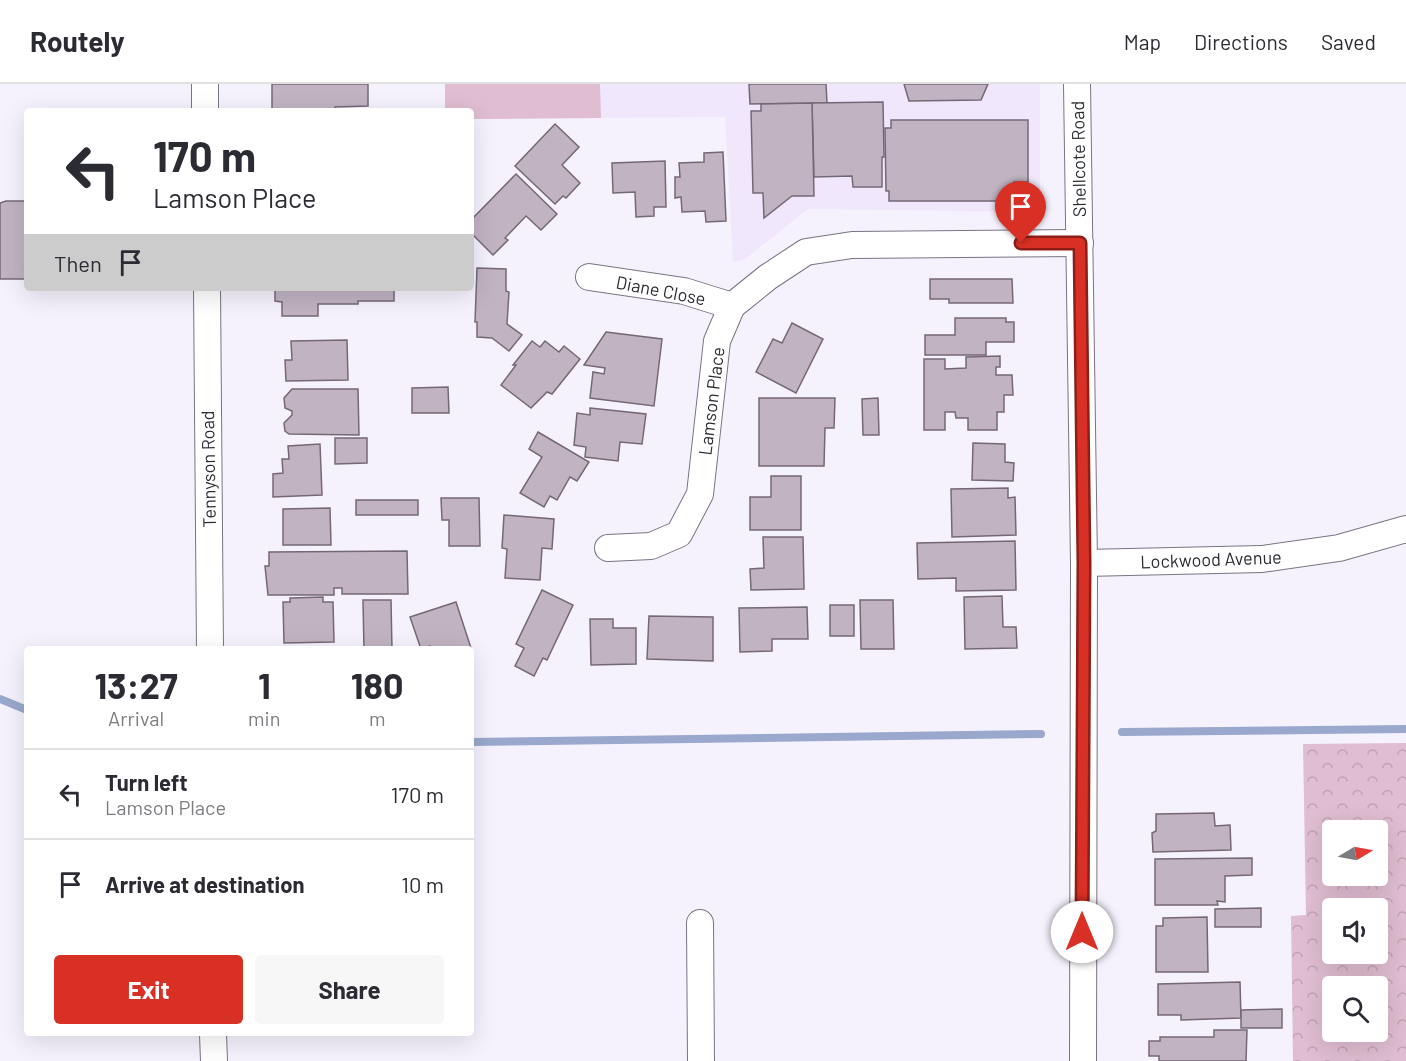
<!DOCTYPE html>
<html lang="en">
<head>
<meta charset="utf-8">
<style>
	body { margin:0; font-family:Barlow,sans-serif; background:#f7f7f7; color:#2b2b33; height:100vh; display:flex; flex-direction:column; font-size:22px; white-space:nowrap }
	* { box-sizing:border-box; margin:0 }
	p { font-size:20px; color:#7c7c81 }
	.icon { flex:none; width:33px; height:33px; fill:none; stroke:currentColor; stroke-width:2; stroke-linecap:round; stroke-linejoin:round }
	.map { position:relative; flex:1; overflow:hidden }
	.details { position:absolute; left:24px; top:562px; width:450px; height:390px; display:flex; flex-direction:column; background:#fff; border-radius:6px; box-shadow:0 6px 24px #0002 }
	.details>* { flex:none }
	.hud { position:absolute; left:24px; top:24px; width:450px; height:183px; border-radius:6px; box-shadow:0 6px 24px #0002; background:#fff; color:#2b2b33; overflow:hidden }
	.needle { width:39px; rotate:80deg }
	.tools { position:absolute; left:1322px; top:736px; display:grid; gap:12px }
	.tools a { display:grid; place-items:center; width:66px; height:66px; border-radius:6px; background:#fff; box-shadow:0 6px 24px #0002; font-size:30px }
	.pin { position:absolute; display:grid; place-items:center; width:51px; height:51px; color:#fff; margin:-62px -26px; border-radius:50% 50% 50% 0; rotate:-45deg; box-shadow:0 0 6px #0007 }
	.pin .icon { rotate:45deg }
	.me { position:absolute; width:66px; margin:-33px; rotate:0deg; stroke-linejoin:round; filter:drop-shadow(0 0 4px #0008) }
	.turn { display:flex; align-items:center; gap:21px; height:126px; padding:0 30px; font-size:27px }
	.turn .icon { width:78px; height:78px; stroke-width:2.5 }
	.turn b { display:block; font-size:42px; line-height:51px }
	.then { display:flex; align-items:center; height:57px; padding:0 30px; background:#0003; gap:12px; font-size:22px }
	.eta { display:flex; justify-content:space-evenly; align-items:center; height:102px; text-align:center }
	.eta b { font-size:36px; font-weight:700; line-height:42px }
	.action { display:flex; gap:12px; margin-top:auto; padding:12px 30px }
	.action a { flex:1; height:69px; border-radius:6px; background:#d93025; color:#fff; font-size:24px; font-weight:700; line-height:69px; text-align:center }
	.action a+a { background:#f7f7f7; color:#2b2b33 }
	ul { padding:0; list-style:none }
	li { display:flex; align-items:center; gap:18px; height:90px; padding:0 30px; border-top:2px solid #e1e1e2 }
	li div { flex:1 }
	li b { display:block; font-size:22px }
	li em { font-style:normal }
	header { display:flex; align-items:center; gap:36px; box-sizing:border-box; height:84px; padding:0 30px; background:#fff; border-bottom:2px solid #e1e1e2 }
	header strong { font-size:28px }
	nav { display:flex; gap:33px; margin-inline-start:auto; font-size:21px }
	.map>svg:first-child { display:block }
</style>
</head>
<body>
<header>
<strong>Routely</strong>
<nav><a>Map</a><a>Directions</a><a>Saved</a></nav>
</header>
<div class="map">
<svg width="1406" height="977" viewBox="0 0 1406 977">
	<defs>
		<pattern id="park-crowns" width="20" height="18" patternUnits="userSpaceOnUse" patternTransform="scale(1.5)"><rect width="20" height="18" fill="#e0bdd1"/><path d="M2 6a3 3 0 1 1 6 0M12 15a3 3 0 1 1 6 0" fill="none" stroke="#c0a3b4"/></pattern>
	</defs>
	<rect width="100%" height="100%" fill="#f6f2fd"/>
	<polygon fill="#f0e7fc" points="445,0 1040,0 1040,128 808,125 744,176 733,178 725,33 471,35 471,27 445,27"/>
	<path fill="url(#park-crowns)" fill-rule="evenodd" d="M1406,659V977H1293L1291,832L1306,831L1303,660ZM1332,747H1377V792H1332ZM1332,825H1377V870H1332ZM1332,903H1377V948H1332Z"/>
	<polygon fill="#e0bdd1" points="445,0 600,0 601,34 471,35 471,27 445,27"/>
	<g fill="none" stroke-linecap="round" stroke-linejoin="round">
		<g stroke="#99a8cc" stroke-width="8">
			<polyline points="0,615 27,626"/>
			<polyline points="1122,648 1406,645"/>
			<polyline points="471,658 1041,650"/>
		</g>
	</g>
	<g fill="#c1b3c2" stroke="#756876" stroke-width="1.5">
		<polygon points="272,0 368,0 368,22 335,23 335,27 272,27"/>
		<polygon points="749,0 826,0 827,19 750,20"/>
		<polygon points="904,0 988,0 981,16 909,17"/>
		<polygon points="883,18 884,73 882,73 882,103 853,103 852,92 814,93 812,19"/>
		<polygon points="812,19 814,112 792,112 764,134 763,109 753,109 751,27 761,27 761,20"/>
		<polygon points="891,36 1028,36 1028,98 1014,98 1014,117 889,117 889,107 886,107 885,44 891,44"/>
		<polygon points="555,40 579,63 562,81 580,99 566,114 563,112 555,120 515,82"/>
		<polygon points="723,68 726,137 706,138 705,127 682,128 681,113 675,114 675,93 680,93 679,79 704,78 704,69"/>
		<polygon points="665,77 666,123 654,123 654,132 636,133 635,108 613,109 612,79"/>
		<polygon points="516,90 557,130 541,146 526,132 505,154 508,156 493,171 471,149 471,136"/>
		<polygon points="6,117 27,117 27,195 0,195 0,119"/>
		<polygon points="477,184 506,185 506,207 509,208 507,240 522,251 509,267 492,254 477,253 477,238 475,238"/>
		<polygon points="930,195 1012,195 1013,219 949,219 949,215 930,215"/>
		<polygon points="275,204 394,204 394,217 358,217 358,220 318,220 318,232 282,232 282,218 275,217"/>
		<polygon points="955,234 1006,234 1006,238 1014,238 1014,258 986,258 986,271 925,271 925,251 955,251"/>
		<polygon points="792,239 823,255 796,309 756,288 773,255 782,259"/>
		<polygon points="606,248 662,255 654,322 590,314 593,288 604,290 605,284 584,281"/>
		<polygon points="347,256 348,296 286,297 285,276 292,276 291,257"/>
		<polygon points="532,257 540,263 545,257 559,268 564,262 580,275 552,310 547,308 531,324 501,301 516,281 513,281"/>
		<polygon points="1000,272 1000,283 996,283 996,291 1012,291 1013,311 1004,311 1004,328 997,328 997,346 968,346 968,334 956,334 955,328 945,328 945,346 924,346 924,275 945,275 945,285 966,284 966,273"/>
		<polygon points="448,303 449,329 412,329 412,304"/>
		<polygon points="292,305 358,305 359,351 289,350 285,347 284,339 292,331 292,327 285,324 284,314"/>
		<polygon points="759,314 835,314 834,344 825,344 824,382 759,382"/>
		<polygon points="878,314 879,351 863,351 862,315"/>
		<polygon points="590,324 646,330 642,360 620,358 618,377 585,373 586,363 574,361 577,329 590,331"/>
		<polygon points="538,348 589,378 577,397 570,393 557,416 550,412 544,423 520,409 542,373 529,365"/>
		<polygon points="335,354 367,354 367,379 335,380"/>
		<polygon points="973,359 1005,360 1005,378 1014,379 1013,397 972,396"/>
		<polygon points="320,360 322,411 273,413 273,390 283,389 282,375 289,375 288,362"/>
		<polygon points="771,392 801,392 801,446 750,446 750,413 771,413"/>
		<polygon points="1008,404 1008,414 1015,413 1016,451 952,453 951,405"/>
		<polygon points="441,414 479,414 480,462 449,462 449,436 442,436"/>
		<rect x="356" y="416" width="62" height="15"/>
		<polygon points="330,424 331,461 283,461 283,425"/>
		<polygon points="504,431 554,435 552,465 542,464 540,496 505,494 507,465 502,464"/>
		<polygon points="763,453 803,453 804,505 751,506 750,485 764,484"/>
		<polygon points="1015,457 1016,506 956,507 956,494 918,495 917,459"/>
		<polygon points="407,467 408,510 342,510 342,504 334,504 334,511 268,511 265,482 269,482 269,468"/>
		<polygon points="542,506 573,521 547,576 543,574 534,592 515,582 524,564 516,560"/>
		<polygon points="1002,512 1003,543 1016,543 1017,564 965,565 964,513"/>
		<polygon points="323,513 323,518 333,518 334,558 284,559 283,518 290,518 290,514"/>
		<polygon points="363,516 391,516 392,566 364,566"/>
		<polygon points="860,516 893,516 894,565 861,565"/>
		<polygon points="456,518 471,564 465,566 431,566 430,562 421,565 410,533"/>
		<rect x="830" y="521" width="24" height="31"/>
		<polygon points="807,523 808,555 772,555 772,567 740,568 739,524"/>
		<polygon points="649,532 713,533 713,577 647,575"/>
		<polygon points="590,535 613,535 613,544 636,544 636,580 591,581"/>
		<polygon points="1214,729 1215,742 1230,741 1231,766 1153,768 1152,749 1156,747 1156,730"/>
		<polygon points="1252,774 1252,791 1225,792 1225,818 1217,817 1218,821 1155,821 1155,775"/>
		<polygon points="1261,824 1261,843 1215,843 1215,825"/>
		<polygon points="1207,833 1208,888 1156,888 1156,842 1163,842 1163,834"/>
		<polygon points="1240,898 1241,934 1181,936 1181,931 1158,931 1158,900"/>
		<polygon points="1282,925 1282,944 1241,944 1241,926"/>
		<polygon points="1214,946 1247,946 1246,977 1159,977 1159,972 1149,972 1149,957 1160,957 1160,953 1214,953"/>
	</g>
	<g fill="none" stroke-linecap="round" stroke-linejoin="round">
		<g stroke="#7a7383" stroke-width="28">
			<g id="minor">
				<polyline points="205,0 205,27"/>
				<polyline points="1077,0 1084,479 1083,977"/>
				<polyline points="589,193 684,207 732,222"/>
				<polyline points="207,204 210,566"/>
				<polyline points="608,464 651,462 679,450 700,410 717,257 732,222 768,193 806,168 852,161 1080,159"/>
				<polyline points="1084,479 1262,475 1339,464 1406,445"/>
				<polyline points="700,839 701,977"/>
				<polyline points="213,950 214,977"/>
			</g>
		</g>
		<use href="#minor" stroke="#fff" stroke-width="26"/>
	</g>
	<g fill="none" stroke-linecap="round" stroke-linejoin="round">
		<g stroke="#8d1f18" stroke-width="15">
			<polyline id="route" points="1021,159 1080,159 1084,479 1082,848"/>
		</g>
		<use href="#route" stroke="#d93025" stroke-width="10"/>
	</g>
	<g text-anchor="middle" dominant-baseline="central" stroke-width="4.5" stroke-linejoin="round" paint-order="stroke">
		<g font-size="18" fill="#2e2b32" stroke="#fff">
			<text transform="translate(1078 75) rotate(-91)">Shellcote Road</text>
			<text transform="translate(661 206) rotate(11)">Diane Close</text>
			<text transform="translate(711 317) rotate(-83)">Lamson Place</text>
			<text transform="translate(208 385) rotate(-91)">Tennyson Road</text>
			<text transform="translate(1211 475) rotate(-2)">Lockwood Avenue</text>
		</g>
	</g>
</svg>
<div class="tools">
<a><svg class="needle" viewBox="-14 -14 28 28"><path d="M0-13l5 13h-10z" fill="#e53935"/><path d="M0 13l5-13h-10z" fill="#7c7c81"/></svg></a>
<a><svg class="icon" aria-label="sound" viewBox="0 0 24 24"><path d="M4 9h4l5-4v14l-5-4H4zM17 9q2 3 0 6"/></svg></a>
<a><svg class="icon" aria-label="search" viewBox="0 0 24 24"><circle cx="10" cy="10" r="6"/><path d="M15 15l6 6"/></svg></a>
</div>
<div class="pin" style="left:1021px;top:159px;background:#d93025"><svg class="icon" aria-label="arrive" viewBox="0 0 24 24"><path d="M6 21V4h12l-3 4 3 4H6"/></svg></div>
<svg class="me" style="left:1082px;top:848px" viewBox="-20 -20 40 40"><circle r="19" fill="#fff"/><path d="M0-13L10 11 0 6-10 11z" fill="#d93025"/></svg>
<div class="hud">
<div class="turn"><svg class="icon" aria-label="left" viewBox="0 0 24 24"><path d="M17 20v-9H6M10 6l-5 5 5 5"/></svg><div><b>170 m</b>Lamson Place</div></div>
<div class="then">Then<svg class="icon" aria-label="arrive" viewBox="0 0 24 24"><path d="M6 21V4h12l-3 4 3 4H6"/></svg></div>
</div>
<section class="details">
<div class="eta">
<div><b>13:27</b><p>Arrival</p></div>
<div><b>1</b><p>min</p></div>
<div><b>180</b><p>m</p></div>
</div>
<ul>
<li><svg class="icon" aria-label="left" viewBox="0 0 24 24"><path d="M17 20v-9H6M10 6l-5 5 5 5"/></svg><div><b>Turn left</b><p>Lamson Place</p></div><em>170 m</em></li>
<li><svg class="icon" aria-label="arrive" viewBox="0 0 24 24"><path d="M6 21V4h12l-3 4 3 4H6"/></svg><div><b>Arrive at destination</b></div><em>10 m</em></li>
</ul>
<div class="action"><a>Exit</a><a>Share</a></div>
</section>
</div>
</body>
</html>
